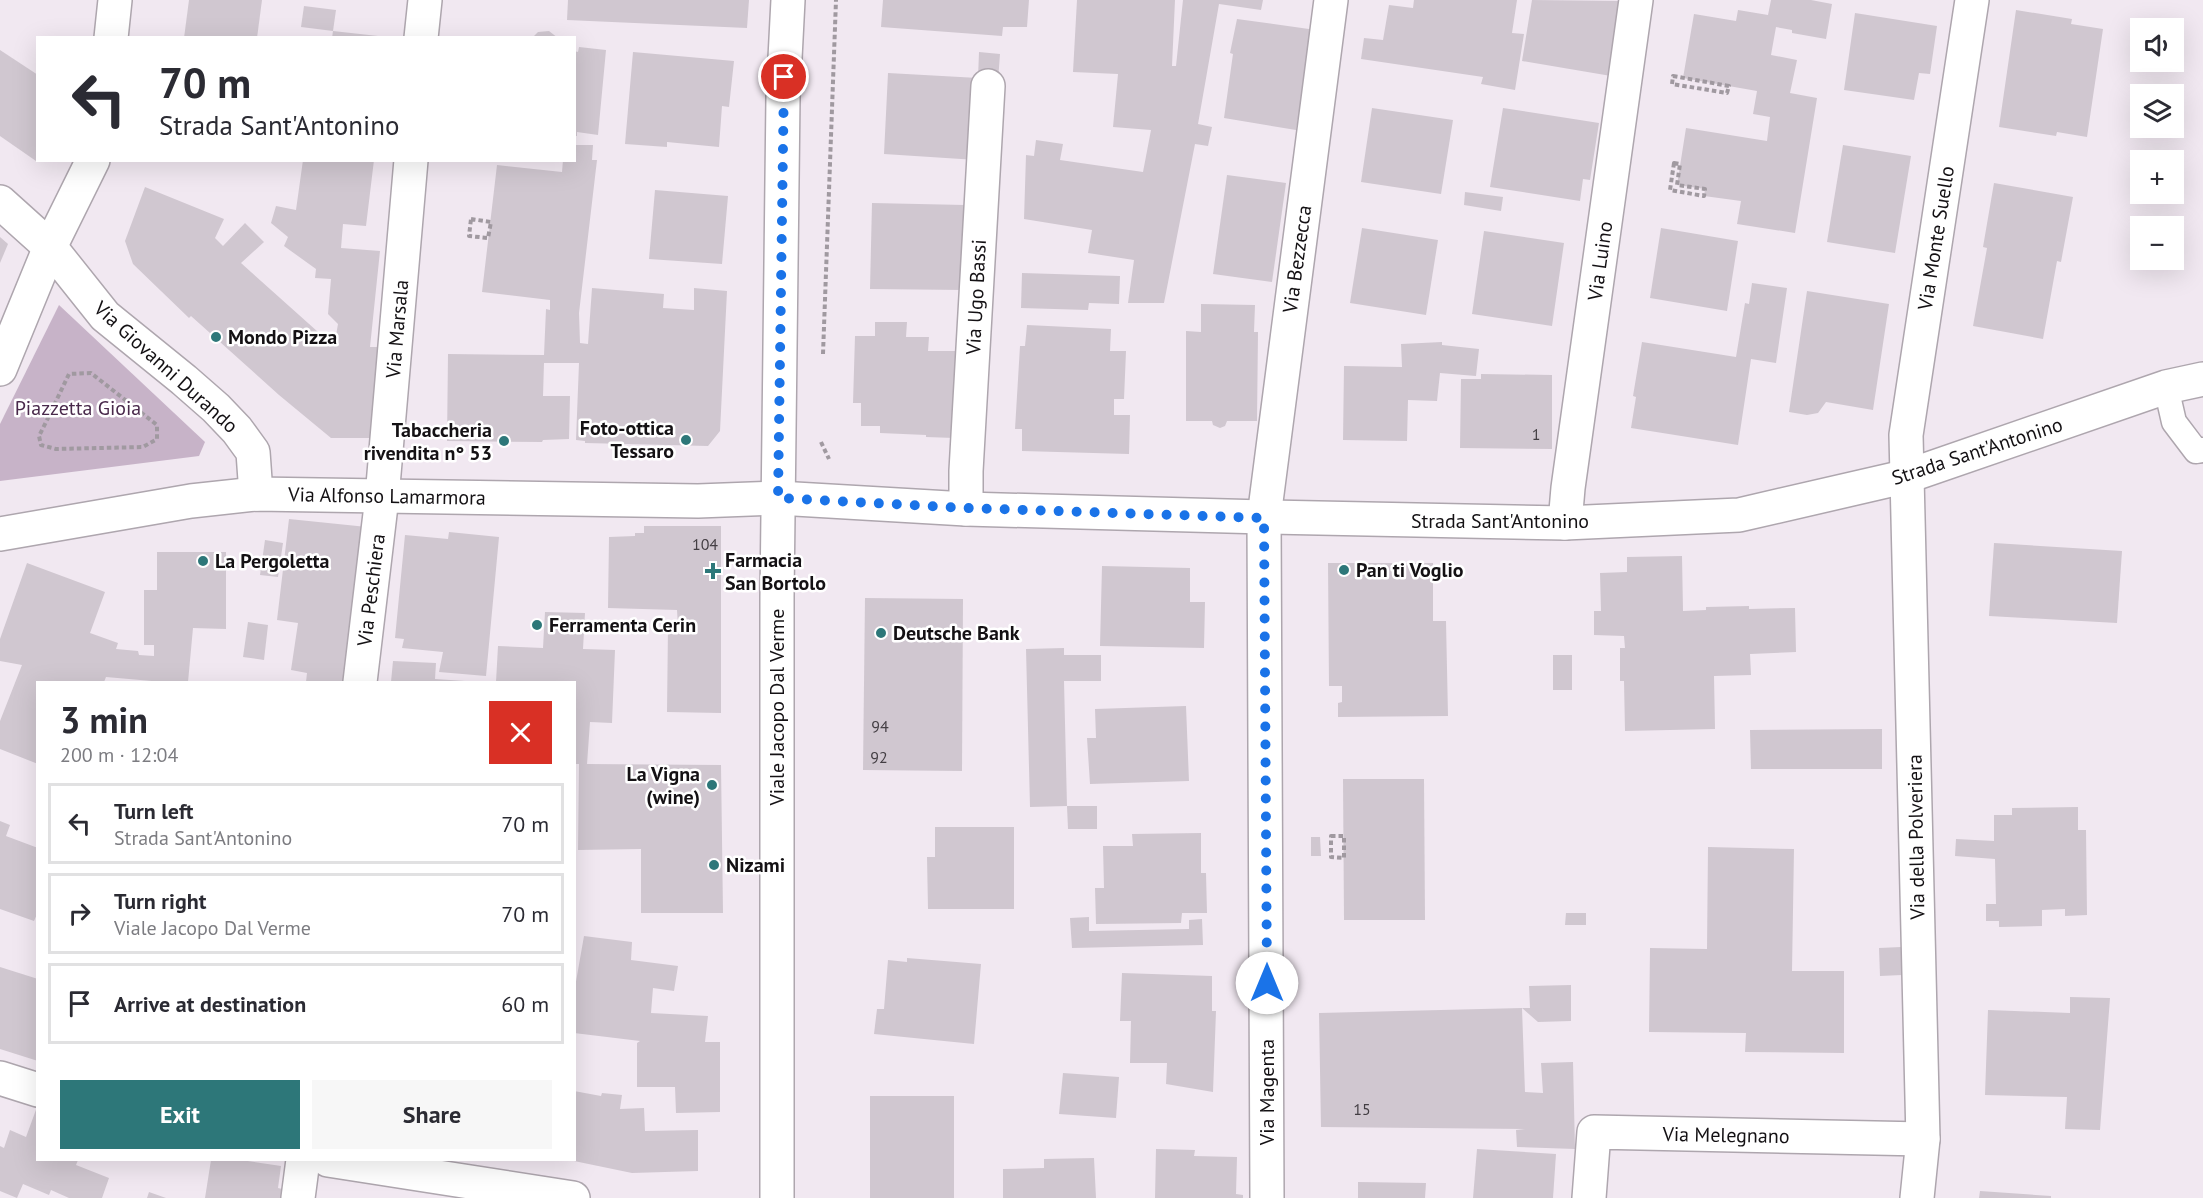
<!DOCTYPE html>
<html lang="en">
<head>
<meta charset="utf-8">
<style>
	body { margin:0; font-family:"PT Sans",sans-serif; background:#f7f7f7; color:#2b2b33; height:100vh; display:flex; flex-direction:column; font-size:22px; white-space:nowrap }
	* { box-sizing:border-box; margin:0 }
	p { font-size:20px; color:#7c7c81 }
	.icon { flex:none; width:33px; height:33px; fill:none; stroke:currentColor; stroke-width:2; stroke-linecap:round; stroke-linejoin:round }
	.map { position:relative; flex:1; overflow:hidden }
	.drawer { position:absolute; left:36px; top:681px; width:540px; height:480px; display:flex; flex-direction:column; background:#fff; border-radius:0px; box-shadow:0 6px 24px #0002 }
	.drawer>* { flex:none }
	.banner { position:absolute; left:36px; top:36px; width:540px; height:126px; border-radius:0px; box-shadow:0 6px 24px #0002; background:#fff; color:#2b2b33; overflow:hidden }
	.fabs { position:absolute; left:2130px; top:18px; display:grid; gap:12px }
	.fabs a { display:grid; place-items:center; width:54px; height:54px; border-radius:0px; background:#fff; box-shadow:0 6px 24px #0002; font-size:30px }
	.pin { position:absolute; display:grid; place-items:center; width:51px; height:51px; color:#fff; margin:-26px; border:3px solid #fff; border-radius:50%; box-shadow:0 2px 6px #0007 }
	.me { position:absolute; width:66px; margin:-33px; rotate:0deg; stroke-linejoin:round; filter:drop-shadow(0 0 4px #0008) }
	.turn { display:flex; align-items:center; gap:21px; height:126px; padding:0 24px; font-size:27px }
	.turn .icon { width:78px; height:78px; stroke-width:2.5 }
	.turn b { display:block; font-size:42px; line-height:51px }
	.round { display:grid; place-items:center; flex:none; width:63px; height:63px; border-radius:0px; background:#f7f7f7 }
	.head { display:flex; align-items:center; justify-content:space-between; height:102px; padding:0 24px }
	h1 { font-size:36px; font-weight:700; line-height:45px }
	.cta { display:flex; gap:12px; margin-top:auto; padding:12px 24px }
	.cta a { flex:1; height:69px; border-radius:0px; background:#2d7779; color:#fff; font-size:24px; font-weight:700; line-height:69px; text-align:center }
	.cta a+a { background:#f7f7f7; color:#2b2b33 }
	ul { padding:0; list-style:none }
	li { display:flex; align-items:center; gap:18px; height:81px; margin:0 12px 9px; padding:0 12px; border:3px solid #e1e1e2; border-radius:0px }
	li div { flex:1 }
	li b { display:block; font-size:22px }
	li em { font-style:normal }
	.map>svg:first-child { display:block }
</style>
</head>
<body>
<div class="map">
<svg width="2203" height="1198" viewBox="0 0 2203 1198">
	<rect width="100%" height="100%" fill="#f1e8f1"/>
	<polygon fill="#c7b3c8" points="59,305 205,442 199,456 0,481 0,424"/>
	<g fill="#d0c7d0">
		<polygon points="189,0 262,0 257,38 184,38"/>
		<polygon points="568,0 749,0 747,28 567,20"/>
		<polygon points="883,0 1029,0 1027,27 1003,27 1002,36 881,27"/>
		<polygon points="1077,0 1175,0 1172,66 1176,66 1183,0 1263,0 1261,10 1219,4 1198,124 1212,127 1208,146 1195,144 1164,303 1128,303 1134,260 1088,253 1092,230 1024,219 1026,155 1034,156 1036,140 1063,144 1060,160 1143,172 1151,130 1113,127 1118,74 1073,72"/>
		<polygon points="1414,0 1517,0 1512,33 1524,34 1515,90 1481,84 1483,77 1361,59 1364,38 1383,40 1389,5 1413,8"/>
		<polygon points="1532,0 1623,1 1611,76 1522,61"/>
		<polygon points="1771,0 1811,0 1832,4 1826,39 1792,33 1792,30 1776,27 1771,55 1797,60 1790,93 1817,98 1795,233 1737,224 1741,201 1704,196 1705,189 1677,185 1686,128 1767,141 1770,117 1753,114 1757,91 1683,78 1694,14 1736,21 1738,10 1768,15"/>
		<polygon points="304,6 336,10 333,31 301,27"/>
		<polygon points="2016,10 2072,19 2071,24 2103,29 2087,137 2057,132 2056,136 1999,127"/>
		<polygon points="1855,13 1937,26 1930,74 1919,73 1914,100 1844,90"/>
		<polygon points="1237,19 1316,30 1307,95 1302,94 1296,130 1224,118 1233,54 1230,53"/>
		<polygon points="333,31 378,36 377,38 332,38"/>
		<polygon points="549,31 558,38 532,38 538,32"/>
		<polygon points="579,47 606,50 598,135 577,132 577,136 574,136 574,51 578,52"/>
		<polygon points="0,50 38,75 36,161 0,136"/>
		<polygon points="633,52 734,61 729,107 722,106 719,147 667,142 667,147 625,144"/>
		<polygon points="979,52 1000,54 992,161 884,154 888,73 978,78"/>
		<polygon points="1372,108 1453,120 1441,194 1361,182"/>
		<polygon points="1503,108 1599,123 1590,180 1583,179 1580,201 1490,187"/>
		<polygon points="574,145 593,145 592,160 597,160 579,313 580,343 588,344 592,288 664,294 663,308 694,310 694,288 727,291 720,431 708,446 585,443 585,441 576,440 579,363 544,363 543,396 570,396 569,439 543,440 542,442 447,441 448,354 544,355 546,309 550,310 550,300 482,292 497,165 562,172 563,160 574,160"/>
		<polygon points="1843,145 1911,156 1895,253 1827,242"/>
		<polygon points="303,160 374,160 366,226 343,224 341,248 380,251 370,347 387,347 377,438 331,438 279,395 191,316 189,318 133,264 125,241 145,187 224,219 215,238 223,246 245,223 264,242 241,263 327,340 335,341 338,324 328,314 331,279 315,278 316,269 284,246 288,237 271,223 276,206 296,210"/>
		<polygon points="1227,175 1286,183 1272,282 1213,274"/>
		<polygon points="1994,183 2073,197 2061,262 2057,261 2043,339 1973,326 1987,248 1983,247"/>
		<polygon points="655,190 728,196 722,264 649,259"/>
		<polygon points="1465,192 1503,197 1501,211 1464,205"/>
		<polygon points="872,203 965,205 964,290 870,289"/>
		<polygon points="1362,228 1438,240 1426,315 1350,303"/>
		<polygon points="1661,228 1738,241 1727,311 1650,298"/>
		<polygon points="1484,231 1564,243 1552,326 1472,314"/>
		<polygon points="0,237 8,244 0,263"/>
		<polygon points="1022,273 1120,276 1119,304 1089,303 1088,310 1021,308"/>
		<polygon points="1752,283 1787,288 1776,363 1751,359 1738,445 1631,428 1636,397 1633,396 1642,342 1736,357 1745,303 1749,304"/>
		<polygon points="1807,291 1889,304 1873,410 1826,402 1818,413 1807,415 1789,412"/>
		<polygon points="1201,304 1255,305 1254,332 1258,332 1257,421 1227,421 1225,426 1220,428 1213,425 1212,421 1186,421 1186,331 1201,332"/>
		<polygon points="875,322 907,322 906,337 929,337 928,351 957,351 954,438 926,437 926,435 880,433 880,426 861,426 861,403 853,403 855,336 875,336"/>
		<polygon points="1027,325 1111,329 1110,351 1126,351 1124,399 1114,399 1114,415 1130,415 1129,454 1022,451 1022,429 1015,429 1020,346 1025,346"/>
		<polygon points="1442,342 1442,345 1479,349 1476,376 1440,373 1437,401 1408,400 1407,441 1343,440 1344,366 1402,367 1401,344"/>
		<polygon points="1481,374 1552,375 1552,449 1460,448 1461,379 1481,379"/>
		<polygon points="289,519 367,527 349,682 306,682 307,673 291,670 298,623 277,620"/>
		<polygon points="644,526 721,526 721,713 667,712 668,626 678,626 677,610 608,608 609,537 635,536 635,533 644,533"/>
		<polygon points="449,532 499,537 486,676 439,672 443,652 402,648 404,639 395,638 405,535 448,539"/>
		<polygon points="265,540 283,543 278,577 260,575"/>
		<polygon points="1994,543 2122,551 2117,623 1989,616"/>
		<polygon points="157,552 226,552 226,629 193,628 188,682 163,682 106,677 104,682 38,682 38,764 0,749 0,721 22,665 0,661 0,639 27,563 105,592 90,633 118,643 116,649 138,651 139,655 154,656 154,645 144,645 144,590 157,590"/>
		<polygon points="1682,556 1683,611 1706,610 1706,607 1749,606 1749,609 1795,608 1796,652 1750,654 1751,675 1714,676 1715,729 1625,731 1624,681 1620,681 1620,648 1625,648 1624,636 1594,635 1594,611 1601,611 1600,573 1627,572 1627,557"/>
		<polygon points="1328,563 1433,563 1433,621 1446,621 1448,716 1338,717 1338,703 1342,702 1342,686 1329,686"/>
		<polygon points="1102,566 1190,568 1190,602 1205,602 1204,648 1100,646"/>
		<polygon points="865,598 963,599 962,771 863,770"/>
		<polygon points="545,612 585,613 583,649 615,650 612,723 590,722 587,764 721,765 723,913 641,913 641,849 578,850 579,764 574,764 574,682 496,682 498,646 543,648"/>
		<polygon points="248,622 268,625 264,660 243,657"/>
		<polygon points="1064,648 1064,655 1101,655 1101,681 1064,681 1067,806 1030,807 1026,649"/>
		<rect x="1553" y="655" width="19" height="35"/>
		<polygon points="393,661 436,663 435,679 465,681 465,682 391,682"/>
		<polygon points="1186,706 1189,781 1090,784 1087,738 1096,738 1095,709"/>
		<polygon points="1882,729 1882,769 1751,769 1750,730"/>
		<polygon points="1343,779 1424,779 1425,920 1344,920"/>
		<polygon points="1067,806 1097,806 1097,829 1068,829"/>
		<polygon points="2078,807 2078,830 2086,830 2087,915 2065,916 2065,909 2042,910 2042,926 1999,927 1999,921 1986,921 1986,904 1996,904 1995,859 1955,856 1956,839 1994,841 1994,815 2012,815 2012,808"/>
		<polygon points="0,821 10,825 6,836 38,848 38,912 34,921 0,909"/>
		<polygon points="935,827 1014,827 1014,909 928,909 927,857 935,857"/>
		<polygon points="1201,833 1201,873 1206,873 1207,913 1182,913 1181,923 1096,924 1095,888 1104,888 1103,846 1133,846 1132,834"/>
		<polygon points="1311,837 1320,837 1321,856 1311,856"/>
		<polygon points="1708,847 1794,849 1792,971 1844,971 1844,1053 1745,1052 1746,1033 1649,1032 1650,948 1707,949"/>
		<polygon points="1566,913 1586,913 1586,925 1565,925"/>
		<polygon points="1089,917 1089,931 1189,929 1189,920 1202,919 1203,945 1072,948 1070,918"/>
		<polygon points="584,936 632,942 631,960 678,966 674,991 653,988 651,1013 708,1016 705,1042 720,1042 720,1112 676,1113 675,1087 637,1087 637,1043 640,1041 574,1033 574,993"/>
		<polygon points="1901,947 1902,975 1880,976 1879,948"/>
		<polygon points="907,958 981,964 974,1044 874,1034 877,1009 884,1009 888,960 907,962"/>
		<polygon points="0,967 38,979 38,1061 0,1049"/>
		<polygon points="1122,973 1212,976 1212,1011 1216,1011 1213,1092 1166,1084 1167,1063 1130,1063 1131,1021 1120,1021"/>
		<polygon points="1571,985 1571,1021 1538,1022 1522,1008 1530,1008 1529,986"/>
		<polygon points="2070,997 2110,998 2100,1130 2065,1129 2067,1097 1985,1095 1988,1010 2070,1013"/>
		<polygon points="1522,1008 1525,1092 1543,1093 1541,1063 1573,1062 1575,1149 1517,1147 1516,1130 1525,1129 1321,1127 1319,1013"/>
		<polygon points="1063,1073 1119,1077 1116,1118 1059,1114"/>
		<polygon points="574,1091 601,1096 602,1093 622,1095 620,1109 644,1108 645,1131 698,1130 698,1171 632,1173 574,1161"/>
		<rect x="870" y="1096" width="84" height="102"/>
		<polygon points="37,1107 38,1160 78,1160 76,1165 109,1178 102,1198 69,1198 51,1190 49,1195 23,1184 17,1198 0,1191 0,1146 4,1148 10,1130 26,1137"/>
		<polygon points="1156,1149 1195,1150 1194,1156 1237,1157 1236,1194 1243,1195 1243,1198 1155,1198"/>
		<polygon points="1477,1149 1556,1154 1553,1198 1473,1198"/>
		<polygon points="1094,1158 1096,1198 1003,1198 1003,1169 1044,1168 1044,1159"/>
		<polygon points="211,1160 241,1160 281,1166 278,1188 295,1192 294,1198 205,1198"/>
		<polygon points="1358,1182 1426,1183 1425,1198 1358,1198"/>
		<polygon points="1980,1191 2051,1196 2051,1198 1979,1198"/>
		<polygon points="149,1192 166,1198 147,1198"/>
	</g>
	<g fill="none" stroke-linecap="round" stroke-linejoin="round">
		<g stroke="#aea6ae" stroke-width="27">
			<polyline id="lane" points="2166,387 2174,422 2196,451 2203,450"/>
		</g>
		<g stroke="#aea6ae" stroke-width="36">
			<g id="street">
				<polyline points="111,38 115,0"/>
				<polyline points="421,38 425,0"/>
				<polyline points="0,202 50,247 105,316 184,380 216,408 237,430 253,452 256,494"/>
				<polyline points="0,369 50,247 93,160"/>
				<polyline points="966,509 966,471 988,86"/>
				<polyline points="1565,523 1568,488 1636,0"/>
				<polyline points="0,534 191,501 256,494 698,501 778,498"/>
				<polyline points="360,682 382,497 411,160"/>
				<polyline points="0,1078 38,1090"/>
				<polyline points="328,1160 573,1198"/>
				<polyline points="298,1198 303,1160"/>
				<polyline points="1267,1198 1264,517 1331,0"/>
				<polyline points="1589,1198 1594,1132 1923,1139"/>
				<polyline points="1917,1198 1923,1139 1906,435 1972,0"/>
			</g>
		</g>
		<g stroke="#aea6ae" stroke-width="36">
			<polyline id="secondary" points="778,498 966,509 1264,517 1565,523 1739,515 1908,476 2166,387 2203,379"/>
		</g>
		<g stroke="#aea6ae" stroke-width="36">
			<polyline id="primary" points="777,1198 777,597 783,97 788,0"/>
		</g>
		<g stroke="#a099a0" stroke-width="4" stroke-dasharray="4.5 3" stroke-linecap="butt">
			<polygon points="1673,76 1729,86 1727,93 1672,84"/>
			<polygon points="1674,163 1680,164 1677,185 1705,189 1704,196 1670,190"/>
			<polygon points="471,219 491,222 488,238 469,236"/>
			<polyline points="823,354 836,0"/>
			<polyline points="20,405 48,418 69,374 91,373 157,425 157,439 143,447 56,449 41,445 39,436 48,418"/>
			<polyline points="821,442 829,459"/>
			<polygon points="1331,836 1344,836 1344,858 1331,857"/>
		</g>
		<use href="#lane" stroke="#fff" stroke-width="24"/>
		<use href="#street" stroke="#fff" stroke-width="33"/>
		<use href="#secondary" stroke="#fff" stroke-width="33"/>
		<use href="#primary" stroke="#fff" stroke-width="33"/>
	</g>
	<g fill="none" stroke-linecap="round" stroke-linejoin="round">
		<polyline stroke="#1a73e8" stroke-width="10" stroke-dasharray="0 18" points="784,77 778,498 966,508 1264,518 1267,983"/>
	</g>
	<g fill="#2d7779" stroke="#fff" stroke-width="2">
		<circle cx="216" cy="337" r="6"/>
		<circle cx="686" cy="440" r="6"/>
		<circle cx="504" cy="441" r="6"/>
		<circle cx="203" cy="561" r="6"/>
		<circle cx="1344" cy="570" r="6"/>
		<path d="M710 562h6v6h6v6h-6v6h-6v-6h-6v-6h6z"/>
		<circle cx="537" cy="625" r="6"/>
		<circle cx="881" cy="633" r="6"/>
		<circle cx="712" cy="785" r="6"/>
		<circle cx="714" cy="865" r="6"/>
	</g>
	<g text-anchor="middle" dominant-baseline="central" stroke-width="5" stroke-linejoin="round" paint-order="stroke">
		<g font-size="16" fill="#433e43">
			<text x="1536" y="434">1</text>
			<text x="705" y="544">104</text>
			<text x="880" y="726">94</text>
			<text x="879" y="757">92</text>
			<text x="1362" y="1109">15</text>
		</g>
		<g font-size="20" fill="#141114" stroke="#fff">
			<text transform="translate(1936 238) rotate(-81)">Via Monte Suello</text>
			<text transform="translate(1297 259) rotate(-82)">Via Bezzecca</text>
			<text transform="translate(1600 261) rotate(-82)">Via Luino</text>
			<text transform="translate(976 297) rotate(-87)">Via Ugo Bassi</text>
			<text transform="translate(397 329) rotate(-85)">Via Marsala</text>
			<text transform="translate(166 367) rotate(42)">Via Giovanni Durando</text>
			<text transform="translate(1977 451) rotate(-18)">Strada Sant'Antonino</text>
			<text transform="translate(387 496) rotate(1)">Via Alfonso Lamarmora</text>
			<text x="1500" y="521">Strada Sant'Antonino</text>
			<text transform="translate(371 590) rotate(-83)">Via Peschiera</text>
			<text transform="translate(777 707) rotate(-90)">Viale Jacopo Dal Verme</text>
			<text transform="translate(1916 837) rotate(-91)">Via della Polveriera</text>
			<text transform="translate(1267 1092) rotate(-90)">Via Magenta</text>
			<text transform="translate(1726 1135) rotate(1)">Via Melegnano</text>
		</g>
		<g font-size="20" font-weight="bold" fill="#141114" stroke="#fff" text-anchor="start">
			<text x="228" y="337">Mondo Pizza</text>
			<text x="674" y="428" text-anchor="end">Foto-ottica<tspan x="674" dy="23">Tessaro</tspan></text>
			<text x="492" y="430" text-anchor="end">Tabaccheria<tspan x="492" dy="23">rivendita n° 53</tspan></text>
			<text x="725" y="560">Farmacia<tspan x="725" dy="23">San Bortolo</tspan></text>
			<text x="215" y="561">La Pergoletta</text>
			<text x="1356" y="570">Pan ti Voglio</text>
			<text x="549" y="625">Ferramenta Cerin</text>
			<text x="893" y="633">Deutsche Bank</text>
			<text x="700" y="774" text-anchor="end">La Vigna<tspan x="700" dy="23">(wine)</tspan></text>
			<text x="726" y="865">Nizami</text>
		</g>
		<g font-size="20" fill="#49294b" stroke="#fff">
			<text x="78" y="408">Piazzetta Gioia</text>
		</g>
	</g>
</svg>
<div class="fabs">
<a><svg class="icon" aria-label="sound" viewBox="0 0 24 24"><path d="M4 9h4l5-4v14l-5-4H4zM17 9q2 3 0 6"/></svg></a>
<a><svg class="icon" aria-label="layers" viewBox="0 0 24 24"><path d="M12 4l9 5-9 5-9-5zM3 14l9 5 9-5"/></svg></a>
<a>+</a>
<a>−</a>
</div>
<div class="pin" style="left:784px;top:77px;background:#d93025"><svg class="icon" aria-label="arrive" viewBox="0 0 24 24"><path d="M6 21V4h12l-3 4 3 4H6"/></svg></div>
<svg class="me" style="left:1267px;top:983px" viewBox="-20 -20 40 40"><circle r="19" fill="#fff"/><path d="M0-13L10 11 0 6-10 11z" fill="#1a73e8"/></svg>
<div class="banner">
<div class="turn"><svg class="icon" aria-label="left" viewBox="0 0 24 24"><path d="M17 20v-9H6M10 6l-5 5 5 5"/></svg><div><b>70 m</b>Strada Sant'Antonino</div></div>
</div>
<section class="drawer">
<div class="head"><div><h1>3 min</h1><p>200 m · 12:04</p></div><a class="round" style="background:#d93025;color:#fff"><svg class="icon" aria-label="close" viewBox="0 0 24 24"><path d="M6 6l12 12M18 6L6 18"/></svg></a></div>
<ul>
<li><svg class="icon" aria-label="left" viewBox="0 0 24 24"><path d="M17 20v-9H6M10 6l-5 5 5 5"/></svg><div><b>Turn left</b><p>Strada Sant'Antonino</p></div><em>70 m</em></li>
<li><svg class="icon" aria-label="right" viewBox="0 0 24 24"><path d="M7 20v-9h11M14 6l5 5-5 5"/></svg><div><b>Turn right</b><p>Viale Jacopo Dal Verme</p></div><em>70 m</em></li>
<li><svg class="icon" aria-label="arrive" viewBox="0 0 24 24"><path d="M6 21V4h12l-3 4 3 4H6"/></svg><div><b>Arrive at destination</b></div><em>60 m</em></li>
</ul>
<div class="cta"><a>Exit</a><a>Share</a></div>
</section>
</div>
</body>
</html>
